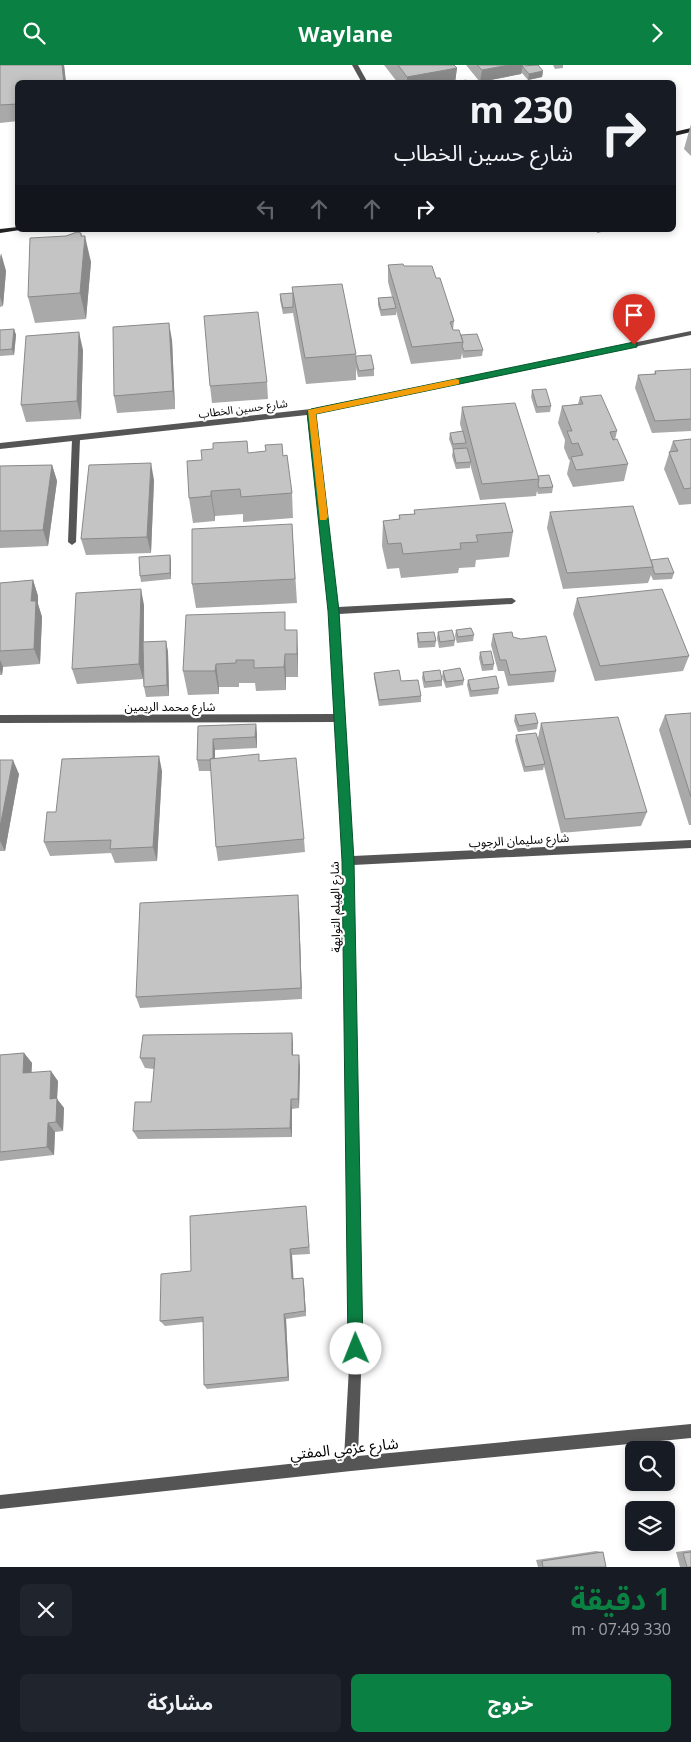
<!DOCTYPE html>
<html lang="ar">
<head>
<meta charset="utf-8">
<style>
	body { margin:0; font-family:"Open Sans","Noto Sans Arabic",sans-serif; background:#20242c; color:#f1f3f6; direction:rtl; height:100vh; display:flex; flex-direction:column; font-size:19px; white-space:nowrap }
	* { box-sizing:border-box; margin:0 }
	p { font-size:16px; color:#9ea1a6 }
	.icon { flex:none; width:28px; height:28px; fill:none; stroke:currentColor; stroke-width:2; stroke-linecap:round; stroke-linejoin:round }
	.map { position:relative; height:1502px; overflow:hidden; direction:ltr }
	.drawer { display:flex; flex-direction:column; background:#171b24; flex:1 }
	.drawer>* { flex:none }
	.banner { position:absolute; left:15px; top:15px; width:661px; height:152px; border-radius:8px; box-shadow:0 2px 8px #0003; direction:rtl; background:#171b24; color:#f1f3f6; overflow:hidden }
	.controls { position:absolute; left:625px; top:1376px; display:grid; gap:10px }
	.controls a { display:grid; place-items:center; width:50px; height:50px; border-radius:8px; background:#171b24; box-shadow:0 2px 8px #0003; font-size:25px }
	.pin { position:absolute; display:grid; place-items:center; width:42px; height:42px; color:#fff; margin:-51px -21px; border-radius:50% 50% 50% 0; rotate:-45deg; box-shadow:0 0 5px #0007 }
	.pin .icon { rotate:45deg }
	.me { position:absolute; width:55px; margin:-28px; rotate:359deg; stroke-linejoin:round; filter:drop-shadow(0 0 4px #0008) }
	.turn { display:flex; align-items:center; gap:18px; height:105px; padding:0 20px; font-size:22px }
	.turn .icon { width:65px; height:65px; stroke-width:2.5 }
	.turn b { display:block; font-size:35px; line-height:42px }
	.lanes { display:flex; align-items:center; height:48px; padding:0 20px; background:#0003; justify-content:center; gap:25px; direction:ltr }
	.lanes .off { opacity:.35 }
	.round { display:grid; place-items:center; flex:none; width:52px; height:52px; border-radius:8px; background:#20242c }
	.summary { display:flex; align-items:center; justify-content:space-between; height:85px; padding:0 20px }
	h1 { font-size:30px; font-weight:700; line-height:38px; color:#0b8043 }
	.cta { display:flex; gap:10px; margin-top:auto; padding:10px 20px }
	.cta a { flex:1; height:58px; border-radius:8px; background:#0b8043; color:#fff; font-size:20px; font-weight:700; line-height:58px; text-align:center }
	.cta a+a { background:#20242c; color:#f1f3f6 }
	header { display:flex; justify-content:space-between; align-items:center; height:65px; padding:0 20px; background:#0b8043; color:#fff; font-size:22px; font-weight:700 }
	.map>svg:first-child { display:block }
</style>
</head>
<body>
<header><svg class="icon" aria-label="forward" viewBox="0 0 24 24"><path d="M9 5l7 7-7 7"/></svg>Waylane<svg class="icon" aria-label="search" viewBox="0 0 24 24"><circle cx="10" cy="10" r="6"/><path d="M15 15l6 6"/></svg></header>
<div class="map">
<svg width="691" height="1502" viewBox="0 0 691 1502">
	<rect width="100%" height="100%" fill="#fff"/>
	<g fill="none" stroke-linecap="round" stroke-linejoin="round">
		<polygon fill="#555" fill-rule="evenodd" points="76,371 80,374 76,477 72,480 68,477 72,374"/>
		<g fill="#555" fill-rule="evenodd">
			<polygon points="352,0 358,0 368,18 362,18"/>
			<polygon points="691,266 691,270 315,349 338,542 512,533 516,536 512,539 339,549 353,791 691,775 691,783 353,800 362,1284 358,1391 691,1359 691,1373 351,1406 0,1444 0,1430 344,1393 350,1284 343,796 335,657 0,658 0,650 335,649 330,546 307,350 0,384 0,378 311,344"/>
		</g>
		<g fill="#222" fill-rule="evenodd">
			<polygon points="691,63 691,67 674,71 674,67"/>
			<polygon points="18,162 18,165 20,165 0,168 0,164"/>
		</g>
	</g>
	<g fill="#a9a9a9">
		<polygon points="0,0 64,0 66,18 18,18 18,56 0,58"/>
		<polygon points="384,0 454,0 457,3 455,17 468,18 398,18"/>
		<polygon points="466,0 523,0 522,1 543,6 542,12 528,15 522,8 521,9 480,17"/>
		<polygon points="553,0 563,0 563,3 555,4"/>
		<polygon points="691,59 691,91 684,84"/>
		<polygon points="82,171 91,197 86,254 35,258 28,232"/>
		<polygon points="0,189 6,206 3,241 0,242"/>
		<polygon points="388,200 404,201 436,213 454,256 453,265 483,285 482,291 463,293 462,288 461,294 411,299 396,246 396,250 381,251 378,240 378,233 392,232 388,217"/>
		<polygon points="292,222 356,289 356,291 374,304 374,311 358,312 356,303 356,315 306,319 293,248 283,249 280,235 280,229 293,228"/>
		<polygon points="14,264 16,270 14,290 0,291 0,265"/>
		<polygon points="172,275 175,344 117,348 114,331"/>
		<polygon points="83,285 81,354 26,357 21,340"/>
		<polygon points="691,304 691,366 652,368 635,323 638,310 654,309 655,306"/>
		<polygon points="267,317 268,334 212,338 210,321"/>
		<polygon points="532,325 551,341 550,347 536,348 531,332"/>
		<polygon points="580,332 617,366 615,375 628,399 624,416 573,422 567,409 570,395 569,395 564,383 565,375 558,358 562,341 578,339"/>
		<polygon points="462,342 538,411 553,422 552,428 538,429 537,426 536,431 480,435 470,399 470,403 456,404 452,391 453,385 449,374 450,368 462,366 460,359"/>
		<polygon points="691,374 691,439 679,440 664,404 673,376"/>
		<polygon points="248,388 283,391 292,428 293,453 243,457 243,449 215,451 215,456 193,458 189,433 202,395"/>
		<polygon points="52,400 57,416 48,481 0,483 0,401"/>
		<polygon points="154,415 151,488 86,490 81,474"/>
		<polygon points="414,445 513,467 509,492 476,495 475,502 459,503 458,508 401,513 399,503 387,504 382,481 383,456 399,454 399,450 414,449"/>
		<polygon points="550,447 651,495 674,508 672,514 653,515 651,510 648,518 563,524 547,463"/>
		<polygon points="292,459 297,538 196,543 192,519"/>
		<polygon points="170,490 171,496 171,514 141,517 140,511"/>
		<polygon points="33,515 38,531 38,539 42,552 40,599 3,602 2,610 0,610 0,518"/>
		<polygon points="577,533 689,591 683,606 595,616 573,549"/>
		<polygon points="144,540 144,577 166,576 168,587 169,631 146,632 144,622 143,614 77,619 72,604"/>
		<polygon points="286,565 298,589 298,612 286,612 286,625 256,626 255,618 239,618 239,622 219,622 219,629 188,630 183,606"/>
		<polygon points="456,565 474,570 473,576 457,578 455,571"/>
		<polygon points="438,567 455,575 454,581 439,583 437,573"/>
		<polygon points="417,568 436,576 435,582 418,583 417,574"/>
		<polygon points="493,569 513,572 556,606 554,617 508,621 504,606 498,606 491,580"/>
		<polygon points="480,587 494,599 493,605 482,606 479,593"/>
		<polygon points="443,606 464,615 463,620 446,623 442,612"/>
		<polygon points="423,607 442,615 442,621 424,623 422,613"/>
		<polygon points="374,608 401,616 421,631 421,637 379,641 374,613"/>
		<polygon points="468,615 499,623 498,629 470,632 467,620"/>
		<polygon points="691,648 691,760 689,760 659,665 665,650"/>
		<polygon points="515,650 538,658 537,664 518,667 514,656"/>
		<polygon points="541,658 647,747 641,761 561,768 544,701 543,705 524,707 515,676 516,670 538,673"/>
		<polygon points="256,659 257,670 257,683 215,685 215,693 260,696 304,774 305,787 218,796 216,782 211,706 199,706 197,695 198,661"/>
		<polygon points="0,695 19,709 5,786 0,786"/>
		<polygon points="162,706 157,796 115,798 111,788 50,791 44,777 56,747"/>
		<polygon points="299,843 302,934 140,943 136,932"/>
		<polygon points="293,978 293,990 300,1001 299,1043 292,1044 292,1072 138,1074 133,1066 151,1037 154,1004 145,1003 140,993"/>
		<polygon points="24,988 32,998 31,1008 58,1016 57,1034 64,1043 63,1066 55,1067 54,1090 0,1096 0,990"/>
		<polygon points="306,1141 310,1189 292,1190 293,1214 303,1213 304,1219 306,1251 286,1254 289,1316 207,1324 204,1320 203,1257 165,1261 160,1256 191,1206"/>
		<polygon points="691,1485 691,1502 680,1502 676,1487"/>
		<polygon points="596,1486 603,1487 606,1502 538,1502 536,1495"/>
	</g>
	<g fill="#898989">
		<polygon points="62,0 64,0 66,18 64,18"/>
		<polygon points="509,0 523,0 521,9 480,17 482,5"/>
		<polygon points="457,3 455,18 407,18 407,12"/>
		<polygon points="543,6 542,12 528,15 529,9"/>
		<polygon points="598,165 610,165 597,168"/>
		<polygon points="81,168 84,183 85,171 91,197 86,254 80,228"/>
		<polygon points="1,188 6,206 3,241 0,232 0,199"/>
		<polygon points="169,258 172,275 175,344 173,326"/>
		<polygon points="14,264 16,270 14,290 12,284"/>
		<polygon points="79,267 83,285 81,354 77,336"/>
		<polygon points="151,398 154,415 151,488 147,472"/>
		<polygon points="52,400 57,416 48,481 43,465"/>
		<polygon points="211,426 215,451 215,456 211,431"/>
		<polygon points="170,490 171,496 171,514 170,508"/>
		<polygon points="33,515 38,531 38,539 42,552 40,599 34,584 31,536"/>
		<polygon points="141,524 144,540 143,614 139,599"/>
		<polygon points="297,565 298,589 298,612 297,589"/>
		<polygon points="166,576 168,587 169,631 167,620"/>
		<polygon points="285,589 286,612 286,625 284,602"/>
		<polygon points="0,595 3,602 2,610 0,605"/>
		<polygon points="216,599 219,622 219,629 215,606"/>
		<polygon points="256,659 257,670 257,683 255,672"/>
		<polygon points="213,674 215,685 215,706 213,695"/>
		<polygon points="159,691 162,706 157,796 153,782"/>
		<polygon points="13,695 19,709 5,786 0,776 0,762"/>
		<polygon points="298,830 299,843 302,934 301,923"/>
		<polygon points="292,968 293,978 293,1000 292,990"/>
		<polygon points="24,988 32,998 31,1018 23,1008"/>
		<polygon points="299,990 300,1001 299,1043 298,1034"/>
		<polygon points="51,1006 58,1016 57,1034 64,1043 63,1066 56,1057 50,1034"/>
		<polygon points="291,1034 292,1044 292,1072 290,1063"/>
		<polygon points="48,1058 55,1067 54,1090 47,1082"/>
		<polygon points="290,1184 292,1190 294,1220 292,1214"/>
		<polygon points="303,1213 304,1219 306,1251 305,1246"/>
		<polygon points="284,1249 286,1254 289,1316 288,1312"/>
	</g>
	<g fill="#c4c4c4" stroke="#898989">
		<polygon points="0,0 62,0 64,18 18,18 18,39 0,40"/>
		<polygon points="398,0 454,0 457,3 407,12"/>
		<polygon points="477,0 509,0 482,5"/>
		<polygon points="538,0 543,6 529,9 522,1"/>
		<polygon points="466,15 468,18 454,18"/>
		<polygon points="77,167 81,168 81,171 85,171 80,228 28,232 30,173 66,171"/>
		<polygon points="403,199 404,201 432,201 436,213 440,213 454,256 450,257 453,265 459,265 463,277 412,282 388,200"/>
		<polygon points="342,219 356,289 305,293 292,222"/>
		<polygon points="293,228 293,242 283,243 280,229"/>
		<polygon points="393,232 396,243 381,245 378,233"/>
		<polygon points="258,247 267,317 210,321 204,251"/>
		<polygon points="169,258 173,326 114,331 113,262"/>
		<polygon points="14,264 12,284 0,285 0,265"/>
		<polygon points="79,267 77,336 21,340 26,271"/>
		<polygon points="477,269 483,285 464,286 462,281 463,277 461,270"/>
		<polygon points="371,290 374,304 359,306 356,296 356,291"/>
		<polygon points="691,304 691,354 655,356 638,310 656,309 655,306"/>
		<polygon points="546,324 551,341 537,342 532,325"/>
		<polygon points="601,330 617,366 610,367 613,375 617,374 628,399 576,405 571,392 583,390 578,378 572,379 567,366 572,366 562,341 583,339 580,332"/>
		<polygon points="515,338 539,414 482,419 462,342"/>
		<polygon points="463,366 466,378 453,379 450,368"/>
		<polygon points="691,374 691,423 684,424 669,387 678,386 673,376"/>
		<polygon points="247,376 248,388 266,386 265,380 282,379 283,391 287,390 292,428 241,432 240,424 211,426 211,431 189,433 187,396 202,395 201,385 213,384 213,378"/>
		<polygon points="467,383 471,397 456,398 453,384"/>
		<polygon points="151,398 147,472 81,474 89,400"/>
		<polygon points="52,400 43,465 0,466 0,401"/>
		<polygon points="549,410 553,422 539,423 538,419 539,414 538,411"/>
		<polygon points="505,438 513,467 476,470 478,477 460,478 461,484 403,489 401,478 388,479 383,456 400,454 399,450 415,449 414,445"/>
		<polygon points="633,441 653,502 567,508 550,447"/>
		<polygon points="292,459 295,514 192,519 192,464"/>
		<polygon points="170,490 170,508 140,511 139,492"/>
		<polygon points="668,493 674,508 655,509 653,504 653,502 651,495"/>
		<polygon points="33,515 31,536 36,536 34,584 0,586 0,518"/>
		<polygon points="141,524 139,599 72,604 76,528"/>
		<polygon points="662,524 689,591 600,601 577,533"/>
		<polygon points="285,547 285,565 297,565 297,589 285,589 284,602 254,603 254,595 236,595 236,598 216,599 215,606 183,606 186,550"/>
		<polygon points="471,563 474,570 458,572 456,565"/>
		<polygon points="452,565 455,575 440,577 438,567"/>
		<polygon points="434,567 436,576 419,577 417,568"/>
		<polygon points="512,567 513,572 521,574 546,571 556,606 510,610 506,595 500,595 493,569"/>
		<polygon points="166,576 167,620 144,622 143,577"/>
		<polygon points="491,586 494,599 483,600 480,587"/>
		<polygon points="460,603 464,615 446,617 443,606"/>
		<polygon points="399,605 401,616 418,615 421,631 379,635 374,608"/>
		<polygon points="440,605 442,615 425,617 423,607"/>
		<polygon points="496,611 499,623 471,626 468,615"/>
		<polygon points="535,648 538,658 519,661 515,650"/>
		<polygon points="691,648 691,732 665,650"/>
		<polygon points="618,652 647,747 565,754 541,658"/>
		<polygon points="256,659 255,672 213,674 213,693 210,694 210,695 197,695 198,661"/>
		<polygon points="536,668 545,699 525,702 516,670"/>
		<polygon points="259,689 259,696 296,693 304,774 216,782 210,694"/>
		<polygon points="159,691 153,782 110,784 111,775 44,777 47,747 56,747 62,694"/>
		<polygon points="0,695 13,695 0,762"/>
		<polygon points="298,830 301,923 136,932 140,838"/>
		<polygon points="292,968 292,990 299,990 298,1034 291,1034 290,1063 133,1066 135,1037 151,1037 155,993 140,993 143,970"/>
		<polygon points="24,988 23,1008 51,1006 50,1034 57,1033 56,1057 48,1058 47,1082 0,1087 0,990"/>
		<polygon points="306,1141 309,1182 290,1184 292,1214 303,1213 305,1246 284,1249 288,1312 204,1320 203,1252 160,1256 161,1209 191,1206 190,1151"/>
		<polygon points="603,1487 606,1502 543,1502 542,1496"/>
		<polygon points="691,1487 691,1502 687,1502 683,1488"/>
	</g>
	<polygon fill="#0b8043" stroke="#07532c" points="634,277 637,278 637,282 316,349 339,546 354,796 363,1284 361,1289 356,1292 350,1289 348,1284 342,796 328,546 307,347 311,344"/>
	<polygon fill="#f59e0b" points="456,314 459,315 459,319 316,349 328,452 326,455 320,455 308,345"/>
	<g text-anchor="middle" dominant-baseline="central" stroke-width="4.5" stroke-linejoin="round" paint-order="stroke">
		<g font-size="11" fill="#000" stroke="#fff">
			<text transform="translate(243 343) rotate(-7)">شارع حسين الخطاب</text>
		</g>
		<g font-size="12" fill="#000" stroke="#fff">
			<text x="170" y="641">شارع محمد الريمين</text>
			<text transform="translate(519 775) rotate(-3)">شارع سليمان الرجوب</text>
			<text transform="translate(335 842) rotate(-91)">شارع الهيلم التوايهة</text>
		</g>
		<g font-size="15" fill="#000" stroke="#fff">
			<text transform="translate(344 1383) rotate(-6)">شارع عزمي المفتي</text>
		</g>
	</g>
</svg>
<div class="controls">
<a><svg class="icon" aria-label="search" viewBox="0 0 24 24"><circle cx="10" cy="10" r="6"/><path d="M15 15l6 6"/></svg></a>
<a><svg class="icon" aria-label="layers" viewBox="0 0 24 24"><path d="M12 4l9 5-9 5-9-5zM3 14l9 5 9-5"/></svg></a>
</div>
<div class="pin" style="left:634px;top:280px;background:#d93025"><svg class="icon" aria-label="arrive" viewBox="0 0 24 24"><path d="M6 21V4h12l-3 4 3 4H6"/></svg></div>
<svg class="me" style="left:356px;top:1284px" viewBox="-20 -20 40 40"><circle r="19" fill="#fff"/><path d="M0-13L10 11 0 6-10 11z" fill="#0b8043"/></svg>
<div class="banner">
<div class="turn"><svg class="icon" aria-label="right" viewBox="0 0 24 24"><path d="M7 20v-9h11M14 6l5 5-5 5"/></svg><div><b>230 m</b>شارع حسين الخطاب</div></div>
<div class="lanes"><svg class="icon off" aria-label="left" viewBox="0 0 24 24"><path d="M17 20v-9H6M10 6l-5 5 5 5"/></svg><svg class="icon off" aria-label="ahead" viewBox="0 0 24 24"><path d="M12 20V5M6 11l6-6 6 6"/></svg><svg class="icon off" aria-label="ahead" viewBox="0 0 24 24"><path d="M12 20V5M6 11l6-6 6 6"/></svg><svg class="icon" aria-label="right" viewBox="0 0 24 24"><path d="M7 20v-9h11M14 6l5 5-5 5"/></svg></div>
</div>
</div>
<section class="drawer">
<div class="summary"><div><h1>1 دقيقة</h1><p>330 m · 07:49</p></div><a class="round"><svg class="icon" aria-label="close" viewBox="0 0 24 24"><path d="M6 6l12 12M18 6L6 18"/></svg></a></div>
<div class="cta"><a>خروج</a><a>مشاركة</a></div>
</section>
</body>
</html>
